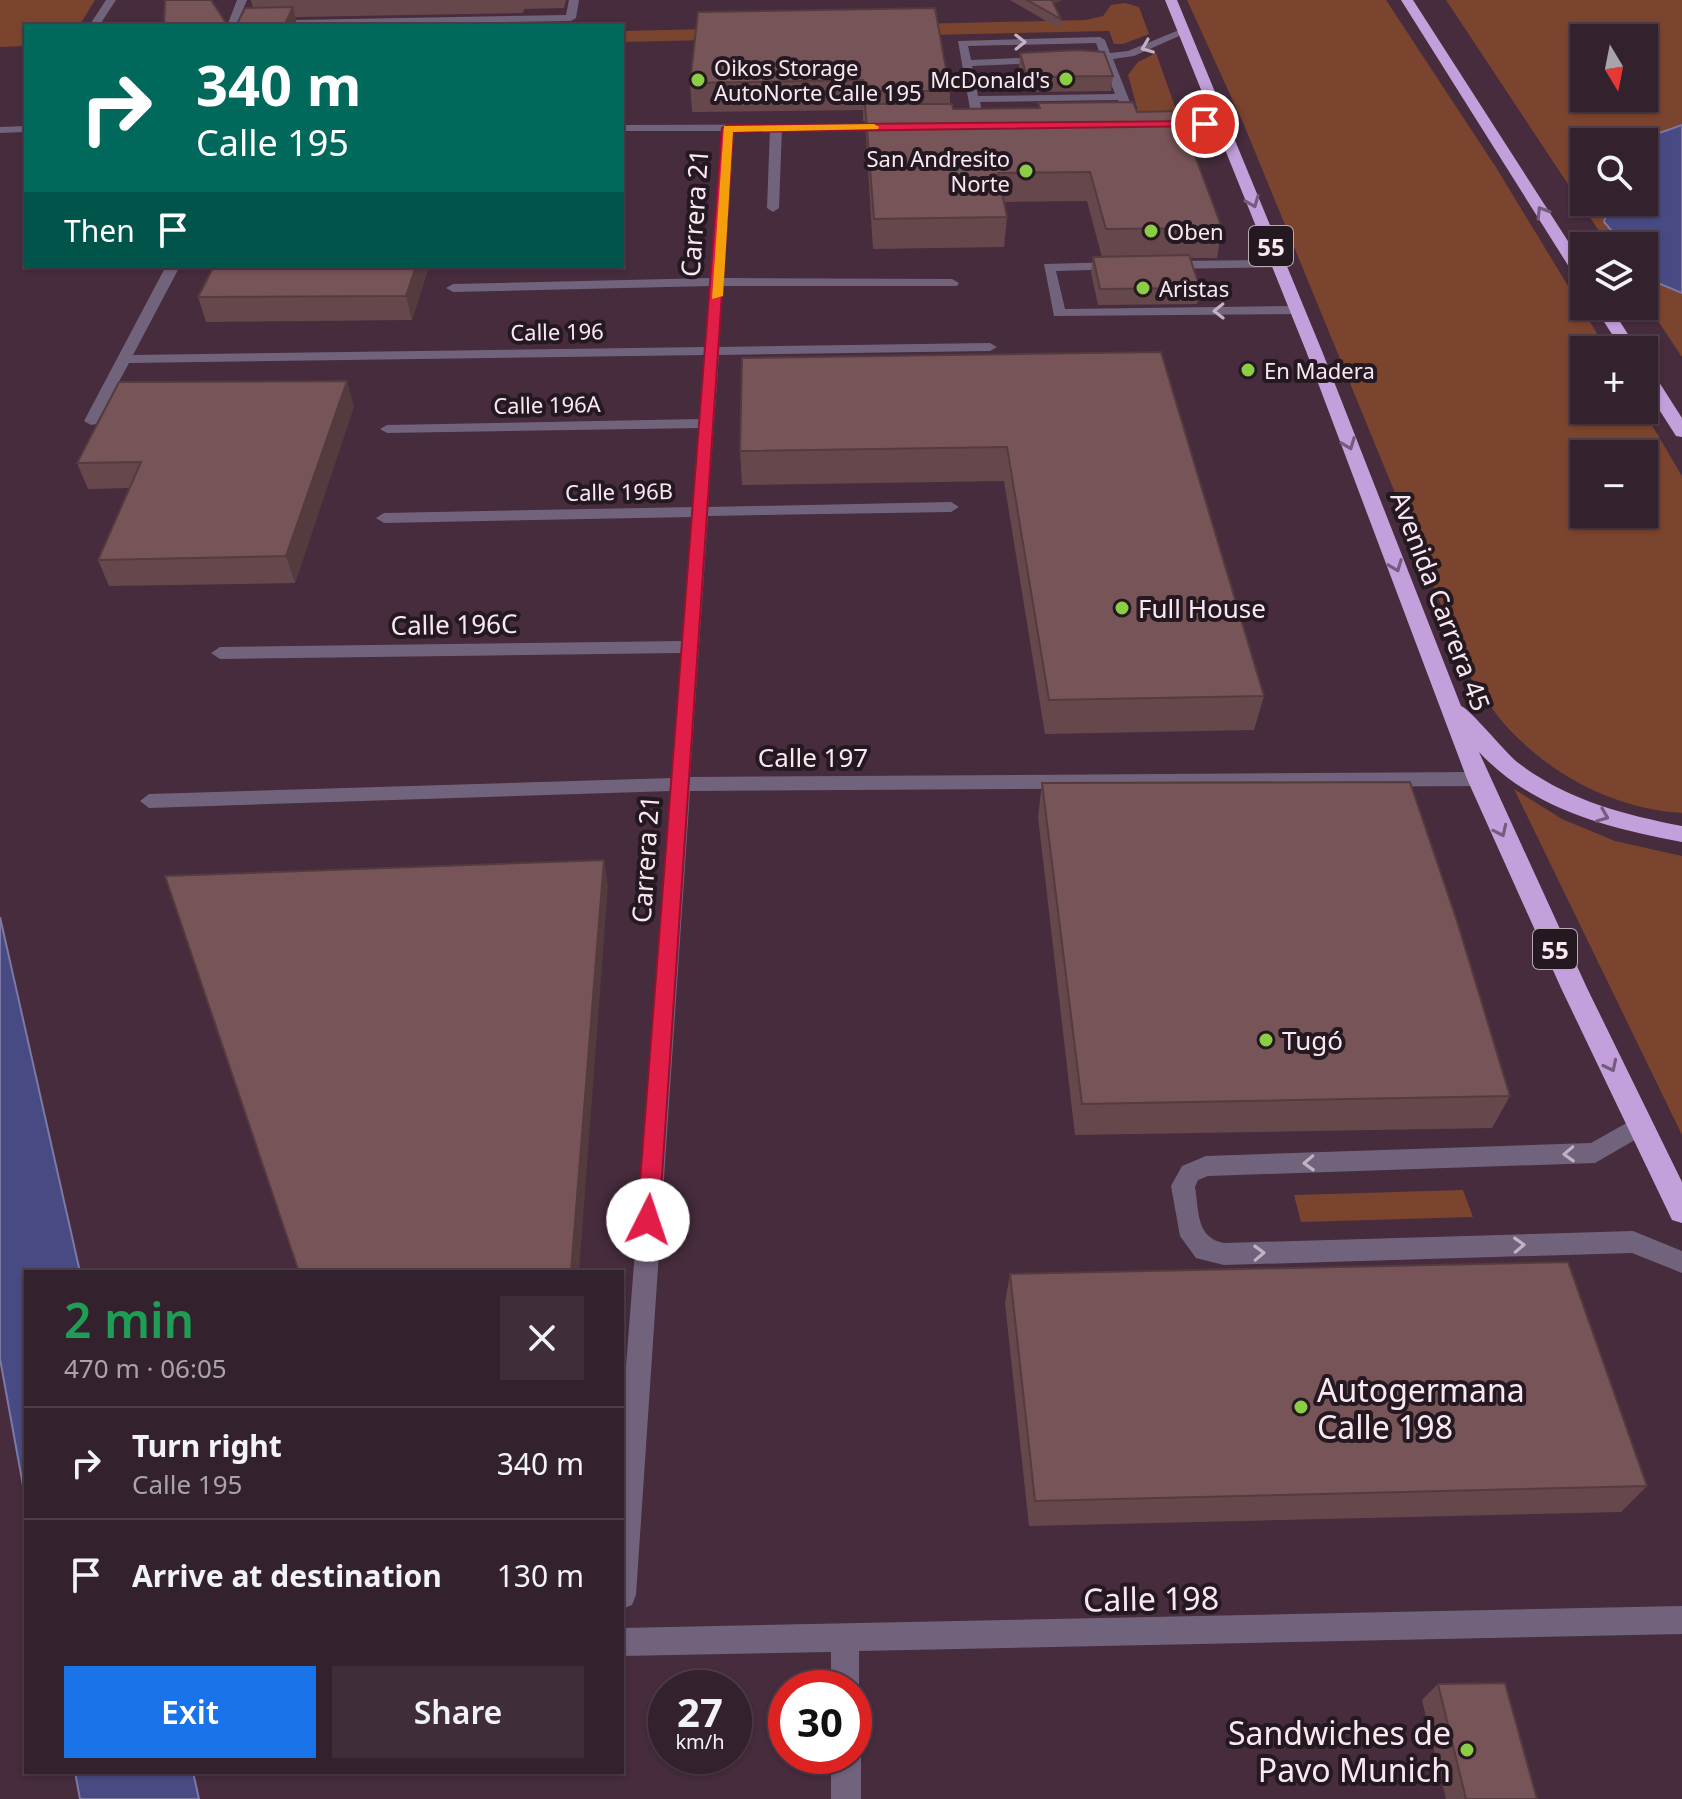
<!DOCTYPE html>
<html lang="en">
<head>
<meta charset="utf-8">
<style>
	body { margin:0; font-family:"Noto Sans",sans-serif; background:#3f2e3a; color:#f1f3f6; height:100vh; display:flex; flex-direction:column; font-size:30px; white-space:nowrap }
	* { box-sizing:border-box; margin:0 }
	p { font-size:26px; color:#a9a3aa }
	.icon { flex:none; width:44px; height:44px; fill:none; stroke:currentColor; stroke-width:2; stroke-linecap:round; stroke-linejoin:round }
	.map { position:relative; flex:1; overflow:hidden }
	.sheet { position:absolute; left:24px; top:1270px; width:600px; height:504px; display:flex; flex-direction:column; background:#34212e; border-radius:0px; box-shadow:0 2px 6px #0004,0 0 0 2px #4e3e4a }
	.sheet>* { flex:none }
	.banner { position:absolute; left:24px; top:24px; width:600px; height:244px; border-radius:0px; box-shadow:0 2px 6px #0004,0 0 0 2px #4e3e4a; background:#00695c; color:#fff; overflow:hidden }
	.needle { width:52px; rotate:170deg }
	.controls { position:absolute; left:1570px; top:24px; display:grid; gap:16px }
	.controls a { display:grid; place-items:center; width:88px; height:88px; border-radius:0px; background:#34212e; box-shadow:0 2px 6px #0004,0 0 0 2px #4e3e4a; font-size:40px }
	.speed { position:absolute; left:648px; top:1670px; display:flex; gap:16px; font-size:40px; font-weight:700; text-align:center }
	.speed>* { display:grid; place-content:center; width:104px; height:104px; border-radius:50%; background:#34212e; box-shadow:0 2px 6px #0004,0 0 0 2px #4e3e4a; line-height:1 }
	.speed small { font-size:20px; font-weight:400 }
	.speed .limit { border:12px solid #d22; background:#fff; color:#111 }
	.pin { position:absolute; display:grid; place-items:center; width:68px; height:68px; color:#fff; margin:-34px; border:4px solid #fff; border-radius:50%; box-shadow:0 2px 8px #0007 }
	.me { position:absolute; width:88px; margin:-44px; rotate:4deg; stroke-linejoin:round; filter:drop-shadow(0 0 6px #0008) }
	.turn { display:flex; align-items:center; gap:28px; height:168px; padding:0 40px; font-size:36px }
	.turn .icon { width:104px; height:104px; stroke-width:2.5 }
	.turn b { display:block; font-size:56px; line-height:68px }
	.then { display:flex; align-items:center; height:76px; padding:0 40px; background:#0003; gap:16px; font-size:30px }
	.round { display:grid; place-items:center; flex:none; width:84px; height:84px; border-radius:0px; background:#3f2e3a }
	.overview { display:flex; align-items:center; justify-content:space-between; height:136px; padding:0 40px }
	h1 { font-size:48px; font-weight:600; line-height:60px; color:#1e9e55 }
	.cta { display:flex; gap:16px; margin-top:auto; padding:16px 40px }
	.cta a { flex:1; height:92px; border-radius:0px; background:#1a73e8; color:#fff; font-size:32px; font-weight:600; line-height:92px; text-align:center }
	.cta a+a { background:#3f2e3a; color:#f1f3f6 }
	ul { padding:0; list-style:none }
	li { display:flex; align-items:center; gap:24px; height:112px; padding:0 40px; border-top:2px solid #4e3e4a }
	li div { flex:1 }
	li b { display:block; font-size:30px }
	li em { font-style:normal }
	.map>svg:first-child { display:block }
</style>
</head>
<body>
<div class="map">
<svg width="1682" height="1799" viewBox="0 0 1682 1799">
	<rect width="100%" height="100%" fill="#462c3d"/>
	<g fill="#7b442e" fill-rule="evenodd">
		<polygon points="0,0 95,0 79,26 26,26 26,46 0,47"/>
		<path d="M1187,0H1386L1497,169L1607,350H1584V410H1643L1682,476V813C1616,809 1552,776 1508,728C1494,713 1483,695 1471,678L1244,125ZM1644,454V514H1584V454Z"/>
		<path d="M1446,0H1682V357L1644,300V246H1609ZM1584,38H1644V98H1584ZM1584,142H1644V202H1584Z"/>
		<polygon points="1125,3 1139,7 1149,34 1123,44 1114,44 1109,31 622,42 622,31 1086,20 1103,16 1111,5"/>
		<polygon points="1156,53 1178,115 1139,115 1128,75 1138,62"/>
		<polygon points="1514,789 1562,819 1615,841 1682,856 1682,1135"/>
		<polygon points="1463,1190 1473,1217 1301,1222 1294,1195"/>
	</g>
	<g fill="#484a83" stroke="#7d79a4" stroke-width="2">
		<polygon points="1682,125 1682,293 1646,278 1644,246 1625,246 1604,222 1610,202 1644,202 1644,142 1634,142"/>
		<polygon points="0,917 80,1272 26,1272 26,1502 0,1359"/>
		<polygon points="75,1772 193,1772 199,1799 80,1799"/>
	</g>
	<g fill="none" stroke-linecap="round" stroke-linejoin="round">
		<g fill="#72637c" fill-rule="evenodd">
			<polygon points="237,0 247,0 238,21 566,15 569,0 579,0 576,18 571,21 227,26"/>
			<path d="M1179,30L1188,32L1134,56L1113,59L1139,125L1137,127H1129L1118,100L980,102L985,126L979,129L973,126L958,41L1100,37L1105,40L1110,53L1128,51ZM1096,43L1100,54L1076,59L1081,62L1102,60L1115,94L978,96L972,66L1045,63L1050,60L1045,57L971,60L968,46Z"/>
			<polygon points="776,125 782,128 779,208 773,212 767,208 770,128"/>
			<polygon points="1278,260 1283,261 1283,267 1168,269 1161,265 1168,261"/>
			<polygon points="1120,262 1127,266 1125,269 1056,271 1065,309 1297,306 1304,310 1297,314 1054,316 1044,264"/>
			<path d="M1639,1116L1647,1119L1650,1126L1647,1133L1595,1163L1208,1176L1198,1180L1195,1187C1199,1211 1196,1238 1224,1243L1633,1231L1682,1251V1273L1632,1253L1224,1265L1196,1258L1180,1236L1171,1186L1182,1166L1206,1156L1591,1143Z"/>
		</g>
		<g fill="#72637c" fill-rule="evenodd">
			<polygon points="106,0 116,0 99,26 89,26"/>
			<polygon points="1222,121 1228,124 1226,126 1158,128 1152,125 1158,122"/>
			<polygon points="622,125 890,124 896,127 890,130 734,131 724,278 952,279 959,283 957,286 723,286 719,347 990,343 997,347 990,351 719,355 708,507 951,502 959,507 951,512 708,516 690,777 1478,772 1487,779 1478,786 690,791 636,1595 632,1605 622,1609 622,1417 671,791 149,808 140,801 149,794 672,778 681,653 220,659 211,653 220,647 682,641 692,517 384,523 376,518 384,513 693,507 699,428 387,433 380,429 387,425 700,419 705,355 129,363 96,424 91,425 84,421 166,266 180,266 133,355 705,347 710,286 453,292 446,288 453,284 711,278 722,131 622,131"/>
			<polygon points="26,126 26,132 0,133 0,127"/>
			<polygon points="1682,1606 1682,1634 859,1651 859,1688 854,1699 854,1688 831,1688 831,1652 622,1656 622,1628"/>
			<polygon points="854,1745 861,1756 861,1799 831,1799 831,1756 854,1756"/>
		</g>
		<g fill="#c39fdc" fill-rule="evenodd">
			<path d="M1165,0H1177L1322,351L1461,706C1470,709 1504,751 1517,762C1567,800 1622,814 1682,826V842C1608,828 1532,809 1479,752L1587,988L1682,1182V1223L1672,1220L1561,988L1467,779L1306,351Z"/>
			<polygon points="1401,0 1413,0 1584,266 1584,283 1576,278"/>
			<polygon points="1594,306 1610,306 1638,350 1622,350"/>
			<polygon points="1644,367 1650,368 1682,418 1682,437 1676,436 1644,386"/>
		</g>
	</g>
	<g fill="#66484c">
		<polygon points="251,0 566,0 564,8 524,9 523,13 295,17 297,26 253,8"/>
		<polygon points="1010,0 1063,0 1053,4 1061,19 1060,29"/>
		<polygon points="698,12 950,91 950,104 953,109 1038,108 1038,103 1137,112 1222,228 1217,258 1190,258 1200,288 1197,304 1098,305 1091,273 1093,257 1102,257 1087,201 1004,202 1007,217 1004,247 873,249 865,121 863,121 863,110 692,112 690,83"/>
		<polygon points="1020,53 1113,76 1111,91 1025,92 1019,68"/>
		<polygon points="214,266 429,266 412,320 206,322 198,297"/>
		<polygon points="1161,352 1264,696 1254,730 1045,734 1004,481 742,485 740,451"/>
		<polygon points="354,406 295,583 109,586 98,560 130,488 88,489 77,463"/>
		<polygon points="1042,783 1510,1096 1492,1128 1075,1135 1038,817"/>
		<polygon points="1010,1274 1647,1486 1621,1512 1029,1526 1005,1303"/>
		<polygon points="1438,1684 1537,1799 1446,1799 1422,1700"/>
	</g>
	<g fill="#533b3e">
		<polygon points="1049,0 1063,0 1049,5"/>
		<polygon points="293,7 297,26 284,26"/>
		<polygon points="416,266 429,266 412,320 406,296"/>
		<polygon points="347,381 354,406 295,583 286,556"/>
		<polygon points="604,860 608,886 579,1272 571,1272"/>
	</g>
	<g fill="#775458" stroke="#533b3e" stroke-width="2">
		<polygon points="165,0 211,0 228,26 164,26"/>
		<polygon points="1027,0 1052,0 1061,19"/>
		<polygon points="293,7 284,26 236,26 245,8"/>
		<polygon points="935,8 950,91 864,91 863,80 690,83 698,12"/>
		<polygon points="1078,50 1104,52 1113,76 1027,77 1020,53"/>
		<polygon points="1133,102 1137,112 1178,111 1222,228 1106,229 1090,172 998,173 1007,217 874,219 865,104 952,104 953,109 1040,108 1038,103"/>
		<polygon points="1189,255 1200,288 1100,289 1093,257"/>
		<polygon points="214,266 416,266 406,296 198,297"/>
		<polygon points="1161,352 1264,696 1049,700 1007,447 740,451 742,358"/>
		<polygon points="347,381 286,556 98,560 141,462 77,463 119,382"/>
		<polygon points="1410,782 1457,921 1510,1096 1082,1104 1042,783"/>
		<polygon points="604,860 571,1272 299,1272 165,876"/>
		<polygon points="1568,1262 1647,1486 1035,1501 1010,1274"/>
		<polygon points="1505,1683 1537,1799 1466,1799 1438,1684"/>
	</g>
	<defs><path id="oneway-chevron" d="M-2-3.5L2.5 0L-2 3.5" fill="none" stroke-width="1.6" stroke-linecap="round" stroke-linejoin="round" transform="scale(2)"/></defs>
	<g stroke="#c3b2c3">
		<use href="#oneway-chevron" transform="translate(1020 42) rotate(-1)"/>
		<use href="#oneway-chevron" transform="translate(1147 47) rotate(158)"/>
		<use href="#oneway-chevron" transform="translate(1219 311) rotate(179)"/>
		<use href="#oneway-chevron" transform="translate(1569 1154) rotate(178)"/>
		<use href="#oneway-chevron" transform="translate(1309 1163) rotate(178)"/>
		<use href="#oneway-chevron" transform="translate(1519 1245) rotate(-2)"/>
		<use href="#oneway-chevron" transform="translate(1259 1253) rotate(-2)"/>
	</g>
	<g stroke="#745c7e">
		<use href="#oneway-chevron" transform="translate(1253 202) rotate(68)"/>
		<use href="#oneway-chevron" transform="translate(1542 212) rotate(-122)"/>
		<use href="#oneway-chevron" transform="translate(1349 444) rotate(69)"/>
		<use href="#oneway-chevron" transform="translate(1396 566) rotate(69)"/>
		<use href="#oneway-chevron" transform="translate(1603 816) rotate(22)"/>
		<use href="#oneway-chevron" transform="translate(1501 831) rotate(65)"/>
		<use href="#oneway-chevron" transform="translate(1611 1066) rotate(64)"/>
	</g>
	<polygon fill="#e11d48" stroke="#92132f" stroke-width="2" points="1205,121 1211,124 1209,126 733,132 659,1220 656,1227 648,1230 640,1227 637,1220 722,128 728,125"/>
	<polygon fill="#f59e0b" points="874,124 879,127 878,129 733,132 723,296 712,299 724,126"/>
	<g fill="#8bce46" stroke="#251921" stroke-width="3">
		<circle cx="1066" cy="79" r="8"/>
		<circle cx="698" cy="80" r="8"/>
		<circle cx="1026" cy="171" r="8"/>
		<circle cx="1151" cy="231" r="8"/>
		<circle cx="1143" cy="288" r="8"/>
		<circle cx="1248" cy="370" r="8"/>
		<circle cx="1122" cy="608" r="8"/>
		<circle cx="1266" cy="1040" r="8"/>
		<circle cx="1301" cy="1407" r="8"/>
		<circle cx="1467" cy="1750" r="8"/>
	</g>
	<g text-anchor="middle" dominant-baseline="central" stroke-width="8" stroke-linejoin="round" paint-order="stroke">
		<g font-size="22" fill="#f9e7f2" stroke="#251921" text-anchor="start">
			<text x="714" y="67">Oikos Storage<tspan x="714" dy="25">AutoNorte Calle 195</tspan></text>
			<text x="1050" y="79" text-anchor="end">McDonald's</text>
			<text x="1010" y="158" text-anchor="end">San Andresito<tspan x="1010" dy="25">Norte</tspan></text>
			<text x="1167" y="231">Oben</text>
			<text x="1159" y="288">Aristas</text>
			<text x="1264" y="370">En Madera</text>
		</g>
		<g font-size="22" fill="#f9e7f2" stroke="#251921">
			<text transform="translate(557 331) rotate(-1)">Calle 196</text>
			<text transform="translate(547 404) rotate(-1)">Calle 196A</text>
			<text transform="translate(619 491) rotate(-1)">Calle 196B</text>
		</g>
		<g fill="#251921" stroke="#b9a9b3" stroke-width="2">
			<rect x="1249" y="226" width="44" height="40" rx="6"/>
			<rect x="1533" y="929" width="44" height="40" rx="6"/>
		</g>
		<g font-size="24" font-weight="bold" fill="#f9e7f2">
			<text x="1271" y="246">55</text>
			<text x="1555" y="949">55</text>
		</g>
		<g font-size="26" fill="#f9e7f2" stroke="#251921">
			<text transform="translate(694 213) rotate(-86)">Carrera 21</text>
			<text transform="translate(1441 601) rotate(69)">Avenida Carrera 45</text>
			<text transform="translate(454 624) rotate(-1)">Calle 196C</text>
			<text x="813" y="757">Calle 197</text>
			<text transform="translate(645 859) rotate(-86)">Carrera 21</text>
		</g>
		<g font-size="26" fill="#f9e7f2" stroke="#251921" text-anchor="start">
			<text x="1138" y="608">Full House</text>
			<text x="1282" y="1040">Tugó</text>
		</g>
		<g font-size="32" fill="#f9e7f2" stroke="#251921" text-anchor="start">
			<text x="1317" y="1389">Autogermana<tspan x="1317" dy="37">Calle 198</tspan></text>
			<text x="1451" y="1732" text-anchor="end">Sandwiches de<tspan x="1451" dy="37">Pavo Munich</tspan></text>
		</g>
		<g font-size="32" fill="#f9e7f2" stroke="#251921">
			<text transform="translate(1151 1598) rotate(-1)">Calle 198</text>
		</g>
	</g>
</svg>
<div class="controls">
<a><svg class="needle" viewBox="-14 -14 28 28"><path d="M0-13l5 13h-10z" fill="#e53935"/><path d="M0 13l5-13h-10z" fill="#a9a3aa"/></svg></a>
<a><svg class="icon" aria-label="search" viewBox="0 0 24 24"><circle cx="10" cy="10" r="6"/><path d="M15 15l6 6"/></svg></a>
<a><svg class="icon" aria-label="layers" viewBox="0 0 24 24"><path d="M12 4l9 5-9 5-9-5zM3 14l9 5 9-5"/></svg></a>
<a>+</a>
<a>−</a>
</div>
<div class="speed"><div>27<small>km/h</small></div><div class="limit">30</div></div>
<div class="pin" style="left:1205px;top:124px;background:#d93025"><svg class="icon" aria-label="arrive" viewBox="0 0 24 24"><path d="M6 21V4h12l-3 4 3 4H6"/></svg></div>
<svg class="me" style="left:648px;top:1220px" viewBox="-20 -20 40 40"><circle r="19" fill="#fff"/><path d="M0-13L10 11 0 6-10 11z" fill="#e11d48"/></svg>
<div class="banner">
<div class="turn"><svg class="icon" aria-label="right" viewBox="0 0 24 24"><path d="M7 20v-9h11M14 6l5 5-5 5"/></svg><div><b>340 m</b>Calle 195</div></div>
<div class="then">Then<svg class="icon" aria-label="arrive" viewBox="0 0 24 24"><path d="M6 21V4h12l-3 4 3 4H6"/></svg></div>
</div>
<section class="sheet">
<div class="overview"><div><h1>2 min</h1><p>470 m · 06:05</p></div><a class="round"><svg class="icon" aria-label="close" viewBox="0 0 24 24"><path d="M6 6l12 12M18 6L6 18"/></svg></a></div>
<ul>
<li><svg class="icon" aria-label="right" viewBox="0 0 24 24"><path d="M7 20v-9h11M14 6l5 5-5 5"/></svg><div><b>Turn right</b><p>Calle 195</p></div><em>340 m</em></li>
<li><svg class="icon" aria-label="arrive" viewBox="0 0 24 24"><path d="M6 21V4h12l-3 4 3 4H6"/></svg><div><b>Arrive at destination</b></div><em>130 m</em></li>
</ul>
<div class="cta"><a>Exit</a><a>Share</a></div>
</section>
</div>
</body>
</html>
